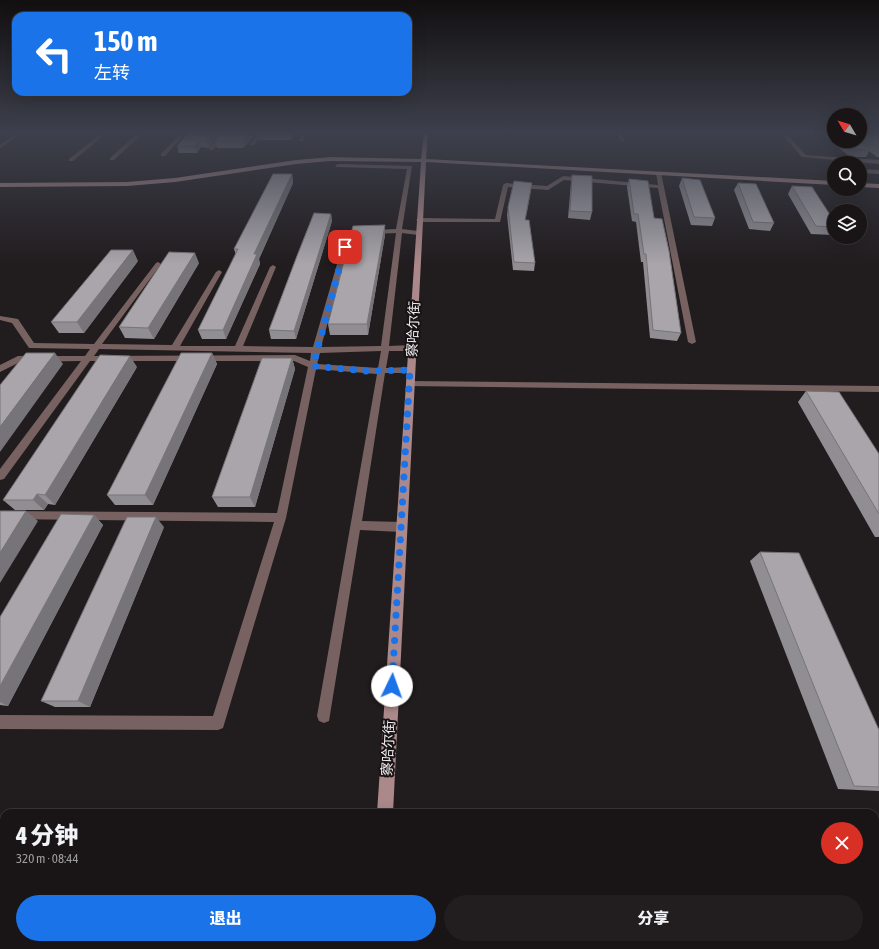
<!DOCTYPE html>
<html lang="zh">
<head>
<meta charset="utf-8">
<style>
	body { margin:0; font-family:"Asap Condensed","Noto Sans SC",sans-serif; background:#221e1f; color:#f1f3f6; height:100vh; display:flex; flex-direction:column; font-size:15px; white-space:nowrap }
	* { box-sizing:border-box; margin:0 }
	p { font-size:13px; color:#9f9fa1 }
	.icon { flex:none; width:22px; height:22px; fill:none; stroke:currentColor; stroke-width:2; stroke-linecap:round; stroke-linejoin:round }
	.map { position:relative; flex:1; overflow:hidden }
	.drawer { position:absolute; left:0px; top:809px; width:879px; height:140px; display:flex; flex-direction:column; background:#191516; border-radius:12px 12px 0 0; box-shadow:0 4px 16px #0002,0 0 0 1px #373435 }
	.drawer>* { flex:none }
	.banner { position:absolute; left:12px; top:12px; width:400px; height:84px; border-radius:12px; box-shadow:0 4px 16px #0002,0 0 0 1px #373435; background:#1a73e8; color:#fff; overflow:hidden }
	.needle { width:26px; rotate:308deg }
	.tools { position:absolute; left:827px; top:108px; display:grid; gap:8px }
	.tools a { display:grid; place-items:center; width:40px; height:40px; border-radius:50%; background:#191516; box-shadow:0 4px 16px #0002,0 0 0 1px #373435; font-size:20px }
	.pin { position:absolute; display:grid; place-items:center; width:34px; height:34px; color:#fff; margin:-17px; border-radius:8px; box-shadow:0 2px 6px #0006 }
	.me { position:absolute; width:44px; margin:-22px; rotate:3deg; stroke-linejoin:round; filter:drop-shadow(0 0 3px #0008) }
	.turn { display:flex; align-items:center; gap:14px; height:84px; padding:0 16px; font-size:18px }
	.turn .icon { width:52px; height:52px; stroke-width:2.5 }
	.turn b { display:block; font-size:28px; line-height:34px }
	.round { display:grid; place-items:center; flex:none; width:42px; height:42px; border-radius:21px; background:#221e1f }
	.headline { display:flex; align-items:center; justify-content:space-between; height:68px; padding:0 16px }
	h1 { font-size:24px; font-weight:800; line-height:30px }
	.primary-button { display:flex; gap:8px; margin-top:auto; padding:8px 16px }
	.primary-button a { flex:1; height:46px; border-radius:24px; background:#1a73e8; color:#fff; font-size:16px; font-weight:800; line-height:46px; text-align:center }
	.primary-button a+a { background:#221e1f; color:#f1f3f6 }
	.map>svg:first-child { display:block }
</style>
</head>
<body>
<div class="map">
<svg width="879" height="949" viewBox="0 0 879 949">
	<rect width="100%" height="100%" fill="#211c1e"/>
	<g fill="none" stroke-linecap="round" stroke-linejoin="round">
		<g fill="#776261" fill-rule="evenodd">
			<polygon points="18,132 23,132 0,148 0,145"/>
			<polygon points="103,132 108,132 73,161 69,161 69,159"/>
			<polygon points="139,132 144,132 114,160 110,160 110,158"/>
			<polygon points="182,132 187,132 165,156 161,156 161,154"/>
			<polygon points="223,132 227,132 213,150 209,150 209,148"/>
			<polygon points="259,132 263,132 254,145 250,145"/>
			<polygon points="303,132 307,132 303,141 299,141"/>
			<polygon points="616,132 620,132 625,141 621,141"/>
			<polygon points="780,132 785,132 806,155 879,160 879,164 802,157"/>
			<path d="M338,164L412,166L402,229L418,231L421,233L418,235L402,233L389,346L412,345L416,348L412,351H389L386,368L410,367L414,370L410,373H385L362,521L401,522L405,524L406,527L405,530L401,532L360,530L329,721L324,723L319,721L317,716L377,374L316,369L286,518L223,728L218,730L0,729V715L213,716L274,522L0,519V511L277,513L308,367L294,361H90L4,479L0,480V469L81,361L20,362L0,372V365L18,356H85L90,349L29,348L12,323L0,320V316L18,319L34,343L94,344L156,263L158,262L161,264L102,344L172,345L216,272L219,270L222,272L180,346H235L270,267L273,265L276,267L243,346L313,347L346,233L349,231L396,229L407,169L336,167L335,166ZM396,233L381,346L321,347L352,235ZM99,349L311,353L310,361L295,355L94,356ZM381,351L378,368L317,364L320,353Z"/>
			<polygon points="834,168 834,174 831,172"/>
			<polygon points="860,169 879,170 879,174 860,173"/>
			<polygon points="656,172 661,173 664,187 696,342 692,344 688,342 658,188 564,180 548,190 508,187 500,222 419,222 416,220 419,218 495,219 503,185 506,183 547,186 563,176 658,185"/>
			<polygon points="410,381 879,386 879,392 407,386 406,384"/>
		</g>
		<g fill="#ab8889" fill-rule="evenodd">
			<polygon points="424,132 428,132 426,159 834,181 834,185 426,162 393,813 377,813 421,162 331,161 296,164 175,182 127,186 0,187 0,183 127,182 175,178 296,160 331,157 421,159"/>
			<polygon points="860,183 879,184 879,188 860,187"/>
			<rect x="368" y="945" width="18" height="4"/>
		</g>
	</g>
	<g fill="#918e93">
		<polygon points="222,132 208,148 201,147 197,153 179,153 177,146"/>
		<polygon points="222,132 258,132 243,148 217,148 215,141"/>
		<polygon points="296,132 291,140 259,140 258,133"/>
		<polygon points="308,132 334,132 334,133"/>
		<polygon points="820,132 834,132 834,141 860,141 860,132 879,132 879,157 877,157 869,151 866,157 850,157"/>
		<polygon points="292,174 293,183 259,259 260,264 226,339 202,339 198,330 236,255 234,249"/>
		<polygon points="572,175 592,212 590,220 568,218 571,182"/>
		<polygon points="682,178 715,218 712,226 691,225 679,186"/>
		<polygon points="629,179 654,218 681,333 677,341 650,338 643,262 641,262 636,222 632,221 627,187"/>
		<polygon points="532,183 525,220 535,263 534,271 513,270 507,215 508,207"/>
		<polygon points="738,183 774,223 770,231 749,229 734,190"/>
		<polygon points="792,186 834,221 834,233 833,235 811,234 788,194"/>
		<polygon points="331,214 332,221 296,339 271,339 269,330"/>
		<polygon points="385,225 385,235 368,335 330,335 328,324"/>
		<polygon points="138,261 84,333 59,333 51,322"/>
		<polygon points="199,263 154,339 125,338 119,327"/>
		<polygon points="212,353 217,364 153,505 115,505 107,495"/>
		<polygon points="292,358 295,369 255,507 218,507 212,497"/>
		<polygon points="137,367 55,505 48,504 44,510 15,510 3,500"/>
		<polygon points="806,391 879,454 879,537 875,537 798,402"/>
		<polygon points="94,515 103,525 8,706 0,705 0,617"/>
		<polygon points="164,527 90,707 55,707 41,701"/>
		<polygon points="760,552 879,730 879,791 838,789 750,561"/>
	</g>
	<g fill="#767478">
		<polygon points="214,132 222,132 208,148 206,141"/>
		<polygon points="250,132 258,132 243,148 242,141"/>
		<polygon points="291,132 297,132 296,132 291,140 290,133"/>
		<polygon points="199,141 201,147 197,153 194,146"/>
		<polygon points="292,174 293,183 259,259 260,264 226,339 223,330 254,254"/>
		<polygon points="532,183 531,190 524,228 525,220"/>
		<polygon points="331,214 332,221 296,339 294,331"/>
		<polygon points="385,225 385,235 368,335 367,324"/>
		<polygon points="133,250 138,261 84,333 77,322"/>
		<polygon points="195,253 199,263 154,339 148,328"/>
		<polygon points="55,353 63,364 0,452 0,427"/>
		<polygon points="212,353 217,364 153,505 145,495"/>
		<polygon points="130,356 137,367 55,505 45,495"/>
		<polygon points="292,358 295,369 255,507 250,497"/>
		<polygon points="37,494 48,504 44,510 33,500"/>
		<polygon points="26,511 38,521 0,583 0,553"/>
		<polygon points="94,515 103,525 8,706 0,702 0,686"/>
		<polygon points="156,517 164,527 90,707 78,701"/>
	</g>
	<g fill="#a9a5ab" stroke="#767478">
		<polygon points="189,132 214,132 206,141 199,141 194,146 177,146"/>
		<polygon points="222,132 250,132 242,141 215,141"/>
		<polygon points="259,132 291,132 290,133 258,133"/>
		<polygon points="860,132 879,132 879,148 860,133"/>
		<polygon points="844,141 860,141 870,150 854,149"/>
		<polygon points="273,174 292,174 254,254 257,254 223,330 198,330 238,249 234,249"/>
		<polygon points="572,175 592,176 592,212 570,211"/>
		<polygon points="682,178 700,180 715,218 694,217"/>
		<polygon points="629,179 648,181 654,218 662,219 669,251 681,333 653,330 646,254 644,254 638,214 634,214"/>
		<polygon points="514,181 532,183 525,220 529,220 535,263 514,262 508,207"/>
		<polygon points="738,183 756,184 774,223 753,222"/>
		<polygon points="792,186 812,187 834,221 834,227 816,226"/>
		<polygon points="314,213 331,214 294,331 269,330 297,256"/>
		<polygon points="385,225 367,324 328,324 353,226"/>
		<polygon points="111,250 133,250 77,322 51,322"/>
		<polygon points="169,252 195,253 148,328 119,327"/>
		<polygon points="26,353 55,353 0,427 0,385"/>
		<polygon points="181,353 212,353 145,495 107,495"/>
		<polygon points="100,355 130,356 45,495 37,494 33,500 3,500"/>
		<polygon points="262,358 292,358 250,497 212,497"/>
		<polygon points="806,391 839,392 879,454 879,514"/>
		<polygon points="0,511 26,511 0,553"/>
		<polygon points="61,514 94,515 0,686 0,617"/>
		<polygon points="127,517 156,517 78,701 41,701"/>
		<polygon points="760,552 799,553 879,730 879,787 854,786"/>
	</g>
	<linearGradient id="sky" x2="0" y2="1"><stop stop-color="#120f10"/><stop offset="0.5" stop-color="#3d404c"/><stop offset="1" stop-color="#3d404c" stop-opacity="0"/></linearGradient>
	<rect width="879" height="265" fill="url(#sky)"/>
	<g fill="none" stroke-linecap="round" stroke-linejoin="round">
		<polyline stroke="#1a73e8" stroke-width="7" stroke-dasharray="0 12.6" points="345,247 313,366 366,371 410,370 392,686"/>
	</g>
	<g text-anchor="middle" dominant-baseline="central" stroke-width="4" stroke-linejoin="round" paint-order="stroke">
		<g font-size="14" fill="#f1eef0" stroke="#171315">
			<text transform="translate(413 329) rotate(-87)">察哈尔街</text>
			<text transform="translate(388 748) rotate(-87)">察哈尔街</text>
		</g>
	</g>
</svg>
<div class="tools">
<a><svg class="needle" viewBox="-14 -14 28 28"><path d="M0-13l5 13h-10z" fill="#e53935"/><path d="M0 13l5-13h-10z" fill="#9f9fa1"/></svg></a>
<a><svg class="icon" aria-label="search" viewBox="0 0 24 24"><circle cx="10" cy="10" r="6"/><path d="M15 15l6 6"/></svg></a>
<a><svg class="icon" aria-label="layers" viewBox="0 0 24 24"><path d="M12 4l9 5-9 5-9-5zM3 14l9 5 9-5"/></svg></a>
</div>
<div class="pin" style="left:345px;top:247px;background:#d93025"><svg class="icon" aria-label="arrive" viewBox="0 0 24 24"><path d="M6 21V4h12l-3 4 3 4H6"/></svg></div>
<svg class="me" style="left:392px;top:686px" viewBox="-20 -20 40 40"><circle r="19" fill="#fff"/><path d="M0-13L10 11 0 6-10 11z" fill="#1a73e8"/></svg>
<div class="banner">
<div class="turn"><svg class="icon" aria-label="left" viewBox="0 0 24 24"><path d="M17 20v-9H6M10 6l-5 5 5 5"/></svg><div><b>150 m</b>左转</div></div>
</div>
<section class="drawer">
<div class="headline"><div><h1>4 分钟</h1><p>320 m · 08:44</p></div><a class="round" style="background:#d93025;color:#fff"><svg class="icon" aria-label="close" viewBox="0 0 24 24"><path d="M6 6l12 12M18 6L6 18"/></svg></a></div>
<div class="primary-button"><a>退出</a><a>分享</a></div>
</section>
</div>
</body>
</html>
